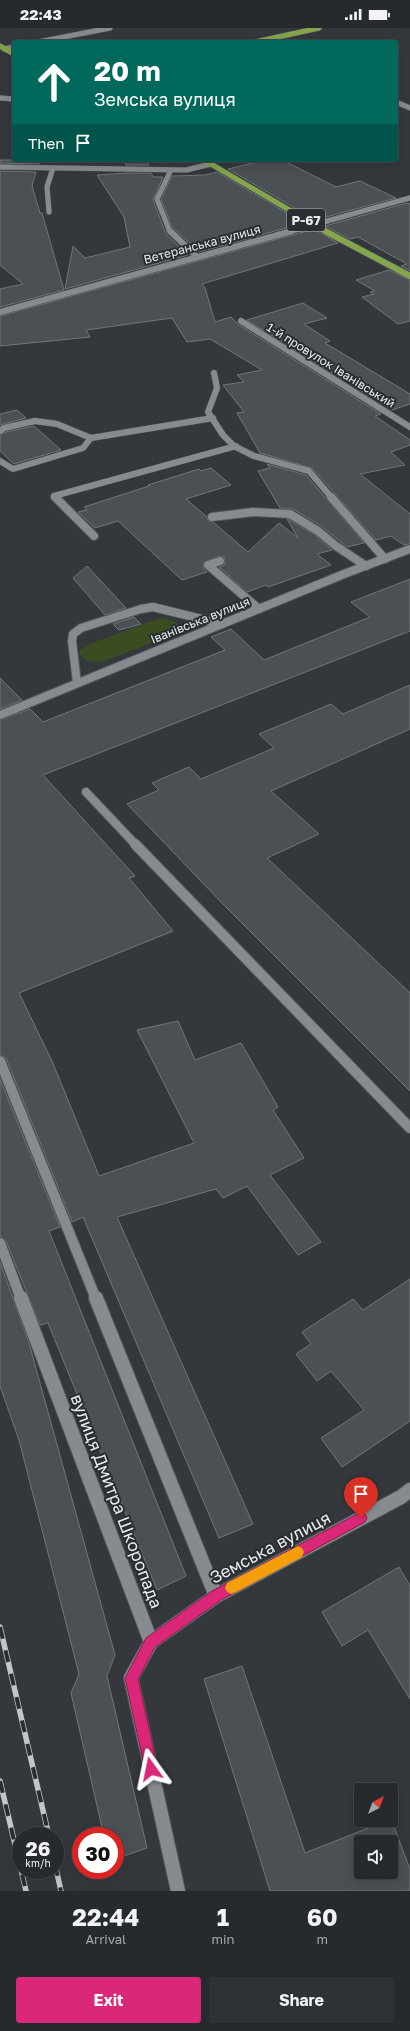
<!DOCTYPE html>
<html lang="en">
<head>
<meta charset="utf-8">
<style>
	body { margin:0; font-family:"Golos Text",sans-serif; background:#2f3235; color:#f1f3f6; height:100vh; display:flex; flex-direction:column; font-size:15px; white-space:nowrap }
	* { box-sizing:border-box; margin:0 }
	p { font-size:13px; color:#a4a7aa }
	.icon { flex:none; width:22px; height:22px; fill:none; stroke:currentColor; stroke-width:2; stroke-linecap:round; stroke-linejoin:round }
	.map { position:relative; height:1863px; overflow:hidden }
	.drawer { display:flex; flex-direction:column; background:#272a2d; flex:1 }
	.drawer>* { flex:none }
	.top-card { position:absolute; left:12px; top:12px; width:386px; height:122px; border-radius:4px; box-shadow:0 4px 16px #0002,0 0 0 1px #434649; background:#00695c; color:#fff; overflow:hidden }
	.needle { width:26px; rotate:42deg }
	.controls { position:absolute; left:354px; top:1755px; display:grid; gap:8px }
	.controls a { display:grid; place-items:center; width:44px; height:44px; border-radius:4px; background:#272a2d; box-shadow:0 4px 16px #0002,0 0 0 1px #434649; font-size:20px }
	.speed { position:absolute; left:12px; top:1799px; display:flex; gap:8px; font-size:20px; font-weight:700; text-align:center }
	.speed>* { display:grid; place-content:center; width:52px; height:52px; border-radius:50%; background:#272a2d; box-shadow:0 4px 16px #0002,0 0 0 1px #434649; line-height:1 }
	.speed small { font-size:10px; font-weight:400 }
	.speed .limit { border:6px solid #d22; background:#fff; color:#111 }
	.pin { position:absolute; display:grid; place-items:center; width:34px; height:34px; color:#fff; margin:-41px -17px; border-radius:50% 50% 50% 0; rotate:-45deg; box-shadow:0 0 4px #0007 }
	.pin .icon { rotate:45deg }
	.me { position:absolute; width:44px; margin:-22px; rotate:348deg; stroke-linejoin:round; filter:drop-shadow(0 0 3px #0008) }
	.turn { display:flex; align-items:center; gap:14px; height:84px; padding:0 16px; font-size:18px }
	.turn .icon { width:52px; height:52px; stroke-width:2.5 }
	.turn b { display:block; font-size:28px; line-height:34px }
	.then { display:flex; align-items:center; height:38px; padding:0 16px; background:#0003; gap:8px; font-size:15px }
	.eta { display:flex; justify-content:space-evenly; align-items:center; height:68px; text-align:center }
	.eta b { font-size:24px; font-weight:700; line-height:28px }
	.cta { display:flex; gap:8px; margin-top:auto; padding:8px 16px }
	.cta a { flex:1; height:46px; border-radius:4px; background:#db2777; color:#fff; font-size:16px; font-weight:700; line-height:46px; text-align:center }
	.cta a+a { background:#2f3235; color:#f1f3f6 }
	.status { display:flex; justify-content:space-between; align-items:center; height:28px; padding:0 20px; background:#272a2d; direction:ltr }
	.status svg { height:11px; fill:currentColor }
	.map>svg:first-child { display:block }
</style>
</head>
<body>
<div class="status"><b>22:43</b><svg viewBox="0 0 49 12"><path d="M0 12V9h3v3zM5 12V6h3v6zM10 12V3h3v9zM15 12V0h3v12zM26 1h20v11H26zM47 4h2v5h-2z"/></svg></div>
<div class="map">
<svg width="410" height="1863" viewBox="0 0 410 1863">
	<rect width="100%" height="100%" fill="#34383c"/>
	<path fill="#3a4c20" d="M160,590C169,591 174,592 181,598L178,605L104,633C94,635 88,635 80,627V622L92,615Z"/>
	<g fill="#4b5054" stroke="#71767b" fill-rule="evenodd">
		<polygon points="0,132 40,132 39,136 0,135"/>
		<polygon points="124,132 147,132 149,137 126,137"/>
		<polygon points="273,132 282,132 336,159 360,153 396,170 315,192 228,141 261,133 264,134"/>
		<polygon points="0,143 36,144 32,158 40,185 42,185 64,262 0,279 0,261 23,256 0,237"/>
		<polygon points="217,144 304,195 199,224 172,199 161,171 172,148 205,147"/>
		<polygon points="128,145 151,145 153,149 163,149 153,172 166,206 188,227 65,261 73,218 85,230 130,219 124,189 97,147"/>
		<polygon points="407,175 410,176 410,243 401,238 407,236 358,209 350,211 325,198"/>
		<polygon points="314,201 338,215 202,256 205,260 215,294 231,289 239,297 381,386 375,388 410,412 410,417 391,424 405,437 360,446 410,486 410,516 404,517 391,508 376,512 312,440 260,425 237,385 244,384 223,357 244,354 237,347 262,342 210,311 187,314 172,290 86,302 90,309 0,318 0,288"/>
		<polygon points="389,242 410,252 410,293 398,296 362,269 374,266 370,264 375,263 356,252"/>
		<polygon points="303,275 327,290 304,296 330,313 325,315 410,366 410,376 392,382 247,292"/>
		<polygon points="17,382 26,390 0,397 0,386"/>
		<polygon points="34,398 61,422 14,436 0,423 0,407 6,404"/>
		<polygon points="267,436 306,447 364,515 347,519 321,498 293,481 280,480 258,443 270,440"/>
		<polygon points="211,440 231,457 186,471 207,489 208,493 213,494 248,524 279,495 298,510 287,491 288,491 315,507 332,522 317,526 331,537 268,559 266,557 247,564 219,539 224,537 225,534 224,529 219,528 204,534 203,539 207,544 182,552 118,493 95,500 78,484 87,482 84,479 149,458 148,457 199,441 201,443"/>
		<polygon points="87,538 126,580 105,587 73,550"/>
		<polygon points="410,551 410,603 43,747 135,848 129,850 173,903 19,965 52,1033 99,1148 194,1115 137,1002 178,993 195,1032 241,1015 278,1079 273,1082 304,1130 270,1147 321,1214 298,1227 247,1158 223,1170 216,1161 117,1189 253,1496 219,1510 83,1189 72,1194 6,1030 0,1026 0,692 30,681 43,694 225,622 211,609 231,601 264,632 370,589 351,574"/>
		<polygon points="134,589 141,596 119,602 113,596"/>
		<polygon points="0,650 22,672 0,681"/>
		<polygon points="410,657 410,701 271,763 319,806 267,830 410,965 410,1063 222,875 127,776 159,762 152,755 189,739 201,751 274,720 259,706 331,676 343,686"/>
		<polygon points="0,1051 60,1199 49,1203 186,1548 157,1562 48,1295 40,1297 6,1213 0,1208"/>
		<polygon points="0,1234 29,1315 115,1627 107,1648 147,1820 115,1831 115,1808 104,1808 71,1665 79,1646 19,1412 0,1358"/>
		<polygon points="410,1251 410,1393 342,1439 321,1410 364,1382 331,1343 317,1353 296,1326 311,1316 302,1304 353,1271 363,1282"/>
		<polygon points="399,1539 410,1558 410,1671 368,1602 342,1618 322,1584"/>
		<path d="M242,1638L305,1825L391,1791L410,1841V1863H270L204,1651ZM361,1814H391V1844H361Z"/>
	</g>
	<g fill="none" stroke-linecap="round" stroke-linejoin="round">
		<g stroke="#515558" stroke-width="6">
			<g id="minor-far4">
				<polyline points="38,14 110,0"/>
				<polyline points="4,21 14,19"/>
				<polyline points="0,70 14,71"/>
				<polyline points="396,74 410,80"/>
				<polyline points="0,139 186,142 211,136"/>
				<polyline points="49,184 47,159 53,140"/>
				<polyline points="170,204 157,171 171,142"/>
				<polyline points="288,204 410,170"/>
			</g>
		</g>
		<g stroke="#515558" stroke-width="7">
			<g id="minor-far3">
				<polyline points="170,203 197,229"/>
				<polyline points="0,284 292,203"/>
				<polyline points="241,293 410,399"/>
				<polyline points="214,345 217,360 208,384 223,407 234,418 254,428 309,443 332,470"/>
				<polyline points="0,403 4,400 35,393 57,396 91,410 213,390"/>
				<polyline points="0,433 13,441 83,420 91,410"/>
				<polyline points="56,470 54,468 236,418"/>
			</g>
		</g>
		<g stroke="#515558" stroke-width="10">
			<g id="minor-far2">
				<polyline points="55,469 94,508"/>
				<polyline points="331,469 385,531"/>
				<polyline points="212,489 253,484 290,486 318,503 336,518 366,538"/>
				<polyline points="220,533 208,537 259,581"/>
				<polyline points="77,655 72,613 73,606 81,600 141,581 153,579 222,596"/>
				<polyline points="0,687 344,546 410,521"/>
				<polyline points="86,764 136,817"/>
			</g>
		</g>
		<g stroke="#515558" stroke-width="12">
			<g id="minor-far1">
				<polyline points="135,816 410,1100"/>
				<polyline points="0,1033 96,1271"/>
				<polyline points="0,1215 21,1271"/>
			</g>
		</g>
		<g stroke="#515558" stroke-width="16">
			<g id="minor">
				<polyline points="21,1270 151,1614 131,1650 178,1863"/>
				<polyline points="96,1270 216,1568"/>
				<polyline points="151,1614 216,1568 401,1469 410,1462"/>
			</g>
		</g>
		<g stroke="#515558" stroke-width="6">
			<g id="major-far1">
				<polyline points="255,14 319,0"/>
				<polyline points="0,18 14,26"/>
				<polyline points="204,132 327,204"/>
			</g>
		</g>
		<g stroke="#515558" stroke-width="7">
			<polyline id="major" points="325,203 410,248"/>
		</g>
		<use href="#minor-far4" stroke="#868b90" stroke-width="5"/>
		<use href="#minor-far3" stroke="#868b90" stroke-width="6"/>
		<use href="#minor-far2" stroke="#868b90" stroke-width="8"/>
		<use href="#minor-far1" stroke="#868b90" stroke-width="10"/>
		<use href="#minor" stroke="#868b90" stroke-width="14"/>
		<use href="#major-far1" stroke="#84a44d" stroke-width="5"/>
		<use href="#major" stroke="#84a44d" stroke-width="6"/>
		<g stroke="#c3c6c9" stroke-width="5.5">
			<g id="rail">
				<polyline points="0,1599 49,1808"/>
				<polyline points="0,1753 26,1863"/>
				<polyline points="55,1836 61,1863"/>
			</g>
		</g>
		<use href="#rail" stroke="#2a2e32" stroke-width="4" stroke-dasharray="12" stroke-linecap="butt"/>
	</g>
	<polygon fill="#db2777" stroke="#8e194d" points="361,1484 365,1486 367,1490 365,1494 221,1572 155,1619 138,1651 158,1741 156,1746 151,1748 146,1746 125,1650 146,1610 212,1563"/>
	<polygon fill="#f59e0b" points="298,1518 302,1520 304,1524 302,1529 236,1564 231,1566 227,1564 225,1560 227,1555"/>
	<g text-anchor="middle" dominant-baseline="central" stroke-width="4" stroke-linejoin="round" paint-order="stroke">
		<g font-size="12" fill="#e8ebee" stroke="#2a2e32">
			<text transform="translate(202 216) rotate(-15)">Ветеранська вулиця</text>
			<text transform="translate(331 337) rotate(32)">1-й провулок Іванівський</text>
			<text transform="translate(200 592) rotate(-22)">Іванівська вулиця</text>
		</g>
		<rect fill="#2a2e32" stroke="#afb2b6" stroke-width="1" x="287" y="181" width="38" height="22" rx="3"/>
		<g font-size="13" font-weight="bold" fill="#e8ebee">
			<text x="306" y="192">Р-67</text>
		</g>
		<g font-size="17" fill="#e8ebee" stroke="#2a2e32">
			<text transform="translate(117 1473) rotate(69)">вулиця Дмитра Шкоропада</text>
			<text transform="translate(270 1519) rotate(-28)">Земська вулиця</text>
		</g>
	</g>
</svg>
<div class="controls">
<a><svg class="needle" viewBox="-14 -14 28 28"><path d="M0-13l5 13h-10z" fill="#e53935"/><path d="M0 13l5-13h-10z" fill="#a4a7aa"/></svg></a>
<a><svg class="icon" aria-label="sound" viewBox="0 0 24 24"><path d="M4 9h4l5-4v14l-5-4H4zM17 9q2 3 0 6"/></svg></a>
</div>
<div class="speed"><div>26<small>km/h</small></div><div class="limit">30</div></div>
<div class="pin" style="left:361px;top:1490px;background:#d93025"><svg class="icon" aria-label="arrive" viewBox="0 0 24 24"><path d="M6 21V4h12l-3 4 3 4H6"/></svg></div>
<svg class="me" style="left:151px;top:1741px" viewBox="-20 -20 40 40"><path d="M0-17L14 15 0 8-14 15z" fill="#db2777" stroke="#fff" stroke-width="4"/></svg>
<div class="top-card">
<div class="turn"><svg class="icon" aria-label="ahead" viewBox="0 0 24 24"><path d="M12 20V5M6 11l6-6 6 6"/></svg><div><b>20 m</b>Земська вулиця</div></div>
<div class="then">Then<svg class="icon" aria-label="arrive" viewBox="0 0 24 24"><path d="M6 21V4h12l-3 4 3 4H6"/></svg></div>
</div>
</div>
<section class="drawer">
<div class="eta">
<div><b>22:44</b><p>Arrival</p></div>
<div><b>1</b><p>min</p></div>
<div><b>60</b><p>m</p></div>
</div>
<div class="cta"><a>Exit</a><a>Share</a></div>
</section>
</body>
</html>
